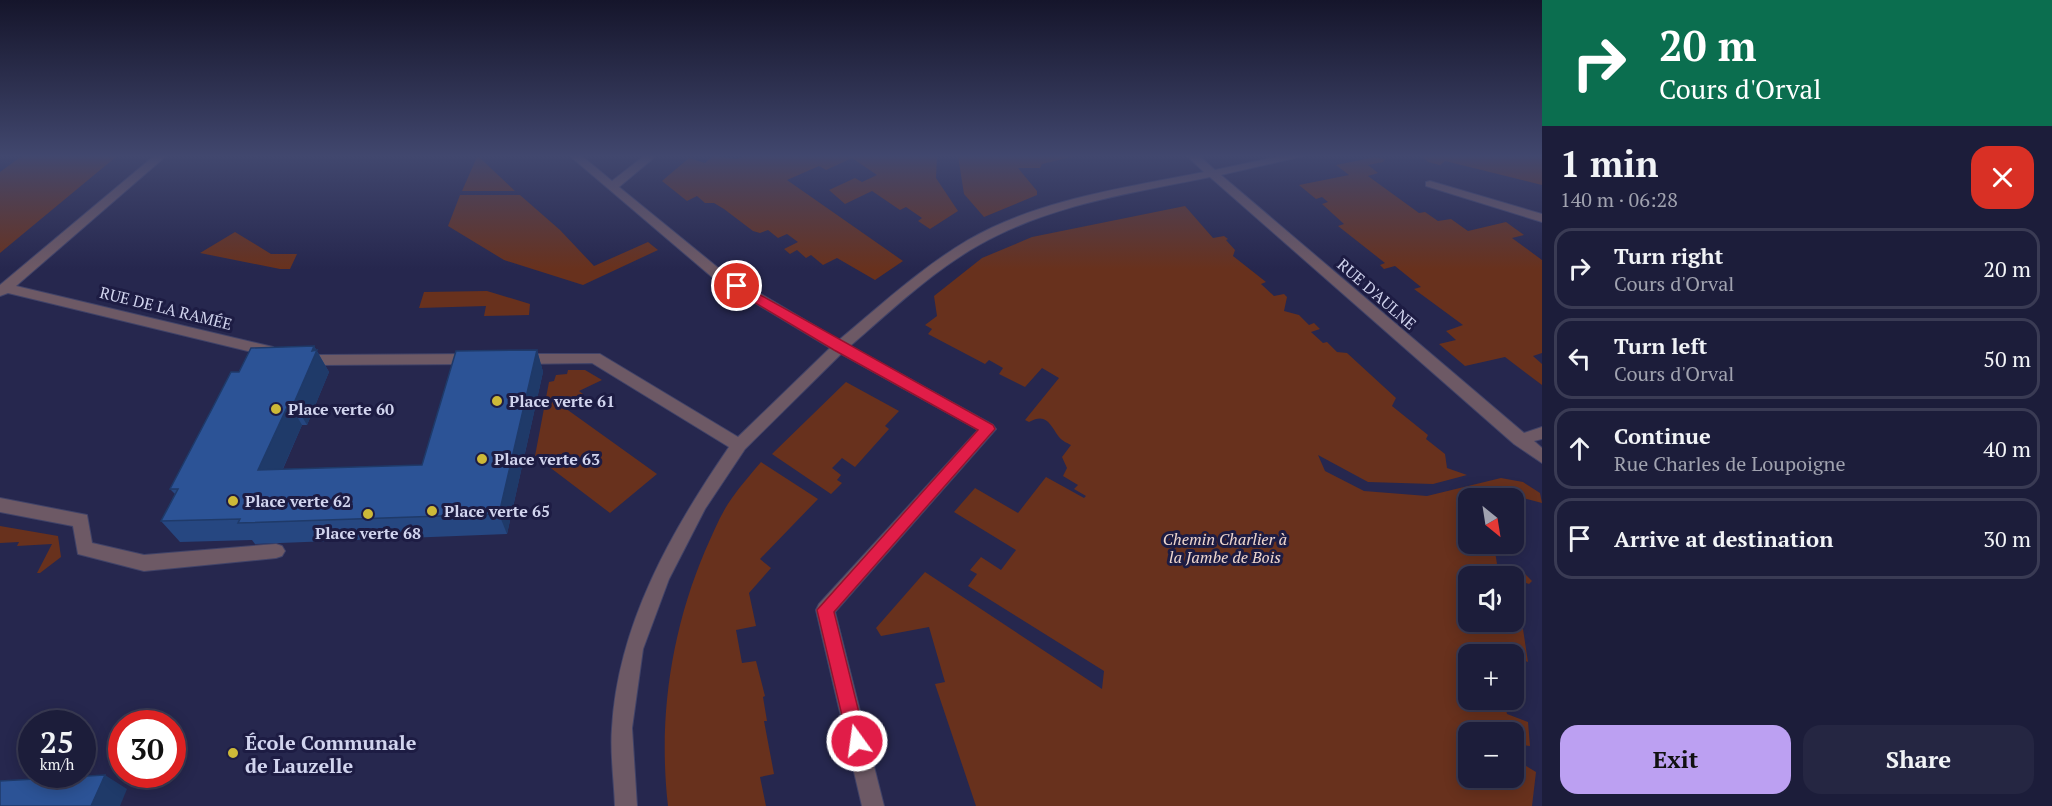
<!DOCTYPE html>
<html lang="en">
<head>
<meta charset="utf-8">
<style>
	body { margin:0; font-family:"PT Serif",serif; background:#252642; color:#f1f3f6; height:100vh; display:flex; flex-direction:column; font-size:22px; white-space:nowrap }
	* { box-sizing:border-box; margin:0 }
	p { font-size:20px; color:#a0a2af }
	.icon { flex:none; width:33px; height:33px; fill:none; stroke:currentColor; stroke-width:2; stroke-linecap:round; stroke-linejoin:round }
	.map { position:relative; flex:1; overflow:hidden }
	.sheet { display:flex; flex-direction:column; background:#1c1d3a; width:510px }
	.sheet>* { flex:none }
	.guide { background:#0b6e4f; color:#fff; overflow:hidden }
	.needle { width:39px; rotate:150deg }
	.buttons { position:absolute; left:1458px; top:488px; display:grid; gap:12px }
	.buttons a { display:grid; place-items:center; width:66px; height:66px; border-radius:12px; background:#1c1d3a; box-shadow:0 3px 15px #0003,0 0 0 2px #3a3b54; font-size:30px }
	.speed { position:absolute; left:18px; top:710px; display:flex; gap:12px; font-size:30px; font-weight:700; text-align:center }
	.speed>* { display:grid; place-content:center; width:78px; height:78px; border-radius:50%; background:#1c1d3a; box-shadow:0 3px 15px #0003,0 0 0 2px #3a3b54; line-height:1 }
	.speed small { font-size:15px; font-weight:400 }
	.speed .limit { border:9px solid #d22; background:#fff; color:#111 }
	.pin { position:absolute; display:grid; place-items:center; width:51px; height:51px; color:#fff; margin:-26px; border:3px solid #fff; border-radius:50%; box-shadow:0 2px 6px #0007 }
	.me { position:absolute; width:66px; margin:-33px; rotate:346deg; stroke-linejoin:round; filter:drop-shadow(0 0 4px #0008) }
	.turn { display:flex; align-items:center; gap:21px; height:126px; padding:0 18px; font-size:27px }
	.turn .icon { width:78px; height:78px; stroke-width:2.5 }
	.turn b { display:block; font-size:42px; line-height:51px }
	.round { display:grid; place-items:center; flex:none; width:63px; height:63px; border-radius:18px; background:#252642 }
	.headline { display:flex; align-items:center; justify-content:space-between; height:102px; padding:0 18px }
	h1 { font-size:36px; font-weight:600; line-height:45px }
	.primary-button { display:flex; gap:12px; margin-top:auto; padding:12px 18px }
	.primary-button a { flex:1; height:69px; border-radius:18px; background:#bca0f2; color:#111; font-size:24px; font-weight:600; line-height:69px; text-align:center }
	.primary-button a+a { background:#252642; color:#f1f3f6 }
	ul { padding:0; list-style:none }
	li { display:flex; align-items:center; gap:18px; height:81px; margin:0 12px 9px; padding:0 6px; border:3px solid #3a3b54; border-radius:18px }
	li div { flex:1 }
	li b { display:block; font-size:22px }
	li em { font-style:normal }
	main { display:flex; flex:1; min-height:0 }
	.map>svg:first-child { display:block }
</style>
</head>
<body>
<main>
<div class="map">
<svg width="1542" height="806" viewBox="0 0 1542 806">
	<rect width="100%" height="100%" fill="#26274e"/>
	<g fill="#68311d" fill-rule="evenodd">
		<polygon points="22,156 117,156 0,253 0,172"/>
		<polygon points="713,156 737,159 744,156 937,156 936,178 958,211 930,229 918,221 922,218 906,207 900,210 872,191 845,204 829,190 855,178 862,182 877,175 852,158 826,170 819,166 787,180 903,261 875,280 837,258 823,265 811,255 806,258 797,250 790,254 784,249 798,242 787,234 778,238 768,230 760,233 753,231 724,209 714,203 705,203 697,196 687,201 662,181 689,158 705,163"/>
		<polygon points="958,156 1075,156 1042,164 1040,168 1018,168 1037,191 1037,195 984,217 964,194"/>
		<polygon points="1422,156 1542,156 1542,185 1445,161 1440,165 1428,162"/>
		<polygon points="477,157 479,157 515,191 462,191"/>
		<polygon points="1375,157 1385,159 1383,162 1368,165 1378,173 1368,176 1419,213 1425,212 1438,221 1451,219 1468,231 1506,222 1524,235 1512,238 1542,260 1542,353 1533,356 1542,364 1542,385 1505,357 1465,366 1439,344 1456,340 1446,331 1463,325 1414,289 1421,287 1395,266 1384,269 1380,265 1385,263 1338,226 1344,224 1322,204 1328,202 1322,197 1316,199 1299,185 1349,175 1336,165"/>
		<polygon points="460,195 520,195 560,230 594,266 648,242 658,250 583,285 504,260 448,226"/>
		<path d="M1185,206L1213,238L1224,236L1228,239L1226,240L1235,250L1233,256L1266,282L1261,284L1274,296L1284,294L1287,297L1284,311L1299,315L1309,325L1314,323L1320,329L1311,332L1323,343L1327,342L1337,352L1347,353L1396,398L1392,406L1428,435L1426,439L1445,454L1447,468L1467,475L1433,484L1368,482L1318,455L1325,471L1364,491L1427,496L1501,478L1523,482L1540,493L1542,503L1501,492V498H1468V543H1507L1508,549L1494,545L1497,564L1523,572L1532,581L1529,584L1514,579V576H1468V621H1514V614L1521,616L1528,662L1514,657V654H1468V699H1507L1504,700L1507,714L1528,722L1530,746L1516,744L1518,761L1536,772L1532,806H976L935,684L945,682L929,627L881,636L876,628L925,572L1102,689L1104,671L968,586L977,574L970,570L981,557L1001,570L1016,550L954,512L975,488L1018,513L1046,477L1084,498L1086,496L1074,489L1078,485L1063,476L1067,468L1062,457L1071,445C1067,443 1061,440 1059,437C1050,425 1047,412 1029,422L1025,420L1059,378L1042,368L1025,387L999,374L1003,368L989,360L985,364L928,334L932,329L925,325L937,316L934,296L982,258L1032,237ZM1468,732H1514V777H1468Z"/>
		<polygon points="235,232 271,254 297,254 290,269 280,269 200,253"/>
		<polygon points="487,291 530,304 529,315 484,316 486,306 419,308 424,292"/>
		<polygon points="568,370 585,370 602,380 579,391 583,394 565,408 657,474 610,513 535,456 549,382 554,381 556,375 567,374"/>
		<polygon points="846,382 899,411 885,426 889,429 855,467 842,458 832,468 841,475 837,480 842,483 831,494 772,454"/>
		<path d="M761,462L818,499L760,559L771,568L749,593L756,626L736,630L742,663L756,661L765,696L763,697L767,721H764L774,774L760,777L766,806H668C658,719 671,631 705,551C713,533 721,513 732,498C741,485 751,474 761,462Z"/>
		<polygon points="0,526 58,536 61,557 40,573 37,573 52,544 17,546 19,542 0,543"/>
	</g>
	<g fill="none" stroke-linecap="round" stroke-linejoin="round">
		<g stroke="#414368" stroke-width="2">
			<g id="street">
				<polygon points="154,156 166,156 16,286 273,347 280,352 278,356 273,357 8,293 0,296 0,285"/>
				<path d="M570,156H582L612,181L644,156H656L619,187L722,271L839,340C881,305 921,268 968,240C1039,199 1125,188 1204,172L1187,156H1199L1215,170L1280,156H1303L1221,175L1524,433L1542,427V439L1534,441L1542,448V463L1514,444L1210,177C1132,193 1049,205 979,245C931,272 891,311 850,346L993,425L996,429L835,612L884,806H862L816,610L819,604L978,430L841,354L745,449L705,509L669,579L643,649L632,728L637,806H615C614,780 610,753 612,728C618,624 672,530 729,447L592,363L519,364L512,359L519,354H600L738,437L830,348L712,277Z"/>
				<polygon points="1430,181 1542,214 1542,222 1426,186 1426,182"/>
				<polygon points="303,352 319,355 474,354 481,359 474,364 319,365 298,361 296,357"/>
				<polygon points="0,498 87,515 92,543 144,555 276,544 282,546 285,551 282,556 276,558 144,571 78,554 73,526 0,512"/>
			</g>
		</g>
		<use href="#street" fill="#6d5965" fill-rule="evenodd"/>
	</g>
	<polygon fill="#264781" points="314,346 329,372 307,425 302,425 283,469 422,465 537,350 543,372 507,534 255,544 252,540 180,542 161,521 175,494 170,489 239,372"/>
	<g fill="#1f3a69">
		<polygon points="314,346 329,372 307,425 294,403"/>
		<polygon points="537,350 543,372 507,534 499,514"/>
		<polygon points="289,403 302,425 273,491 258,470"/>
		<polygon points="105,775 127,789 120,806 91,806"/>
	</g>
	<g fill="#2c5396" stroke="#1f3a69" stroke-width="1.5">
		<polygon points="314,346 312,351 317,350 294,403 289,403 258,470 422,465 456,351 537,350 499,514 238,523 240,519 161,521 178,489 170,489 214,405 231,372 239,372 251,348"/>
		<polygon points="105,775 91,806 0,806 0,781"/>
	</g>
	<linearGradient id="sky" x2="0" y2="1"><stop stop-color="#15152b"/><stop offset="0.58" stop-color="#41476e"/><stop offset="1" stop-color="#41476e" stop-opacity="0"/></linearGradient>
	<rect width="1542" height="269" fill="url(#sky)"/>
	<polygon fill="#e11d48" stroke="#92132f" stroke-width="1.5" points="737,282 993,425 995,429 834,612 866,741 864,747 857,750 851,747 848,741 817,610 978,430 834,350 732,289 732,283"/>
	<g fill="#cdb938" stroke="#1d1c43" stroke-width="2">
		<circle cx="497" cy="401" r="6"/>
		<circle cx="276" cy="409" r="6"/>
		<circle cx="482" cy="459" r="6"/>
		<circle cx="233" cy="501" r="6"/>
		<circle cx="432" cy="511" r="6"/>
		<circle cx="368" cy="514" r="6"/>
		<circle cx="233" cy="753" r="6"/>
	</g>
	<g text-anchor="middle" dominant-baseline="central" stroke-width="6" stroke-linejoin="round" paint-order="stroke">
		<g font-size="16" fill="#d1d4ee" stroke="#1d1c43">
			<text transform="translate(1377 294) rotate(41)">RUE D'AULNE</text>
			<text transform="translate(166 308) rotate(14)">RUE DE LA RAMÉE</text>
		</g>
		<g font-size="16" font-weight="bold" fill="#d1d4ee" stroke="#1d1c43" text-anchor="start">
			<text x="509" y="401">Place verte 61</text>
			<text x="288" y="409">Place verte 60</text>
			<text x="494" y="459">Place verte 63</text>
			<text x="245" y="501">Place verte 62</text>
			<text x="444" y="511">Place verte 65</text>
			<text x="368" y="533" text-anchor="middle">Place verte 68</text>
		</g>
		<g font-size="16" font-style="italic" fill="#efd7ce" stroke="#1d1c43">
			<text x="1225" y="539">Chemin Charlier à<tspan x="1225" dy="18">la Jambe de Bois</tspan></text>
		</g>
		<g font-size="20" font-weight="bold" fill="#d1d4ee" stroke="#1d1c43" text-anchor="start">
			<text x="245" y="742">École Communale<tspan x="245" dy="23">de Lauzelle</tspan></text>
		</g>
	</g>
</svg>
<div class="buttons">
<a><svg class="needle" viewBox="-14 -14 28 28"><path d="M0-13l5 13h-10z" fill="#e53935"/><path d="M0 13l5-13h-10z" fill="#a0a2af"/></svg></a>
<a><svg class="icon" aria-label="sound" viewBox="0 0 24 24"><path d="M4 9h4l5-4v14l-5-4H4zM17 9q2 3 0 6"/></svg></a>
<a>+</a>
<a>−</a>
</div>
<div class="speed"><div>25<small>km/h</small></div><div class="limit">30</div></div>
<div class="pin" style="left:737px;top:286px;background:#d93025"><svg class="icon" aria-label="arrive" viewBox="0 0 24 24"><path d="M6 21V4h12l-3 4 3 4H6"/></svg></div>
<svg class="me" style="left:857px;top:741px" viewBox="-20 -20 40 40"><circle r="17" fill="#e11d48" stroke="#fff" stroke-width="3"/><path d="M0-11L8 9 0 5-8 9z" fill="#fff"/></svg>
</div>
<section class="sheet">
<div class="guide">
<div class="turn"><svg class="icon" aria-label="right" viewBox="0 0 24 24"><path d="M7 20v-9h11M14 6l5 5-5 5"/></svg><div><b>20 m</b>Cours d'Orval</div></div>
</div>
<div class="headline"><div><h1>1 min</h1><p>140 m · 06:28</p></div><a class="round" style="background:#d93025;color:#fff"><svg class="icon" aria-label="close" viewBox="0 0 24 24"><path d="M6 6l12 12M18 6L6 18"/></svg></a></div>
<ul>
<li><svg class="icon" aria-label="right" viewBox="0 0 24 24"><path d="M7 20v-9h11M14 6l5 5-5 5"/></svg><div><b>Turn right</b><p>Cours d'Orval</p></div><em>20 m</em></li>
<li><svg class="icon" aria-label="left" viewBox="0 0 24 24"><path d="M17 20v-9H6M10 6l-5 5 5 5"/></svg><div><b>Turn left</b><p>Cours d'Orval</p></div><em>50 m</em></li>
<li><svg class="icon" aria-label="ahead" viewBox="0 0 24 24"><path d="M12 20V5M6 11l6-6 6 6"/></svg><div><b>Continue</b><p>Rue Charles de Loupoigne</p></div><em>40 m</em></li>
<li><svg class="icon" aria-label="arrive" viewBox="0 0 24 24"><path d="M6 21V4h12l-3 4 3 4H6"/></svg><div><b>Arrive at destination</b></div><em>30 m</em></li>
</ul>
<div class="primary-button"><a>Exit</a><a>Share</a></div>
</section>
</main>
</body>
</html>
